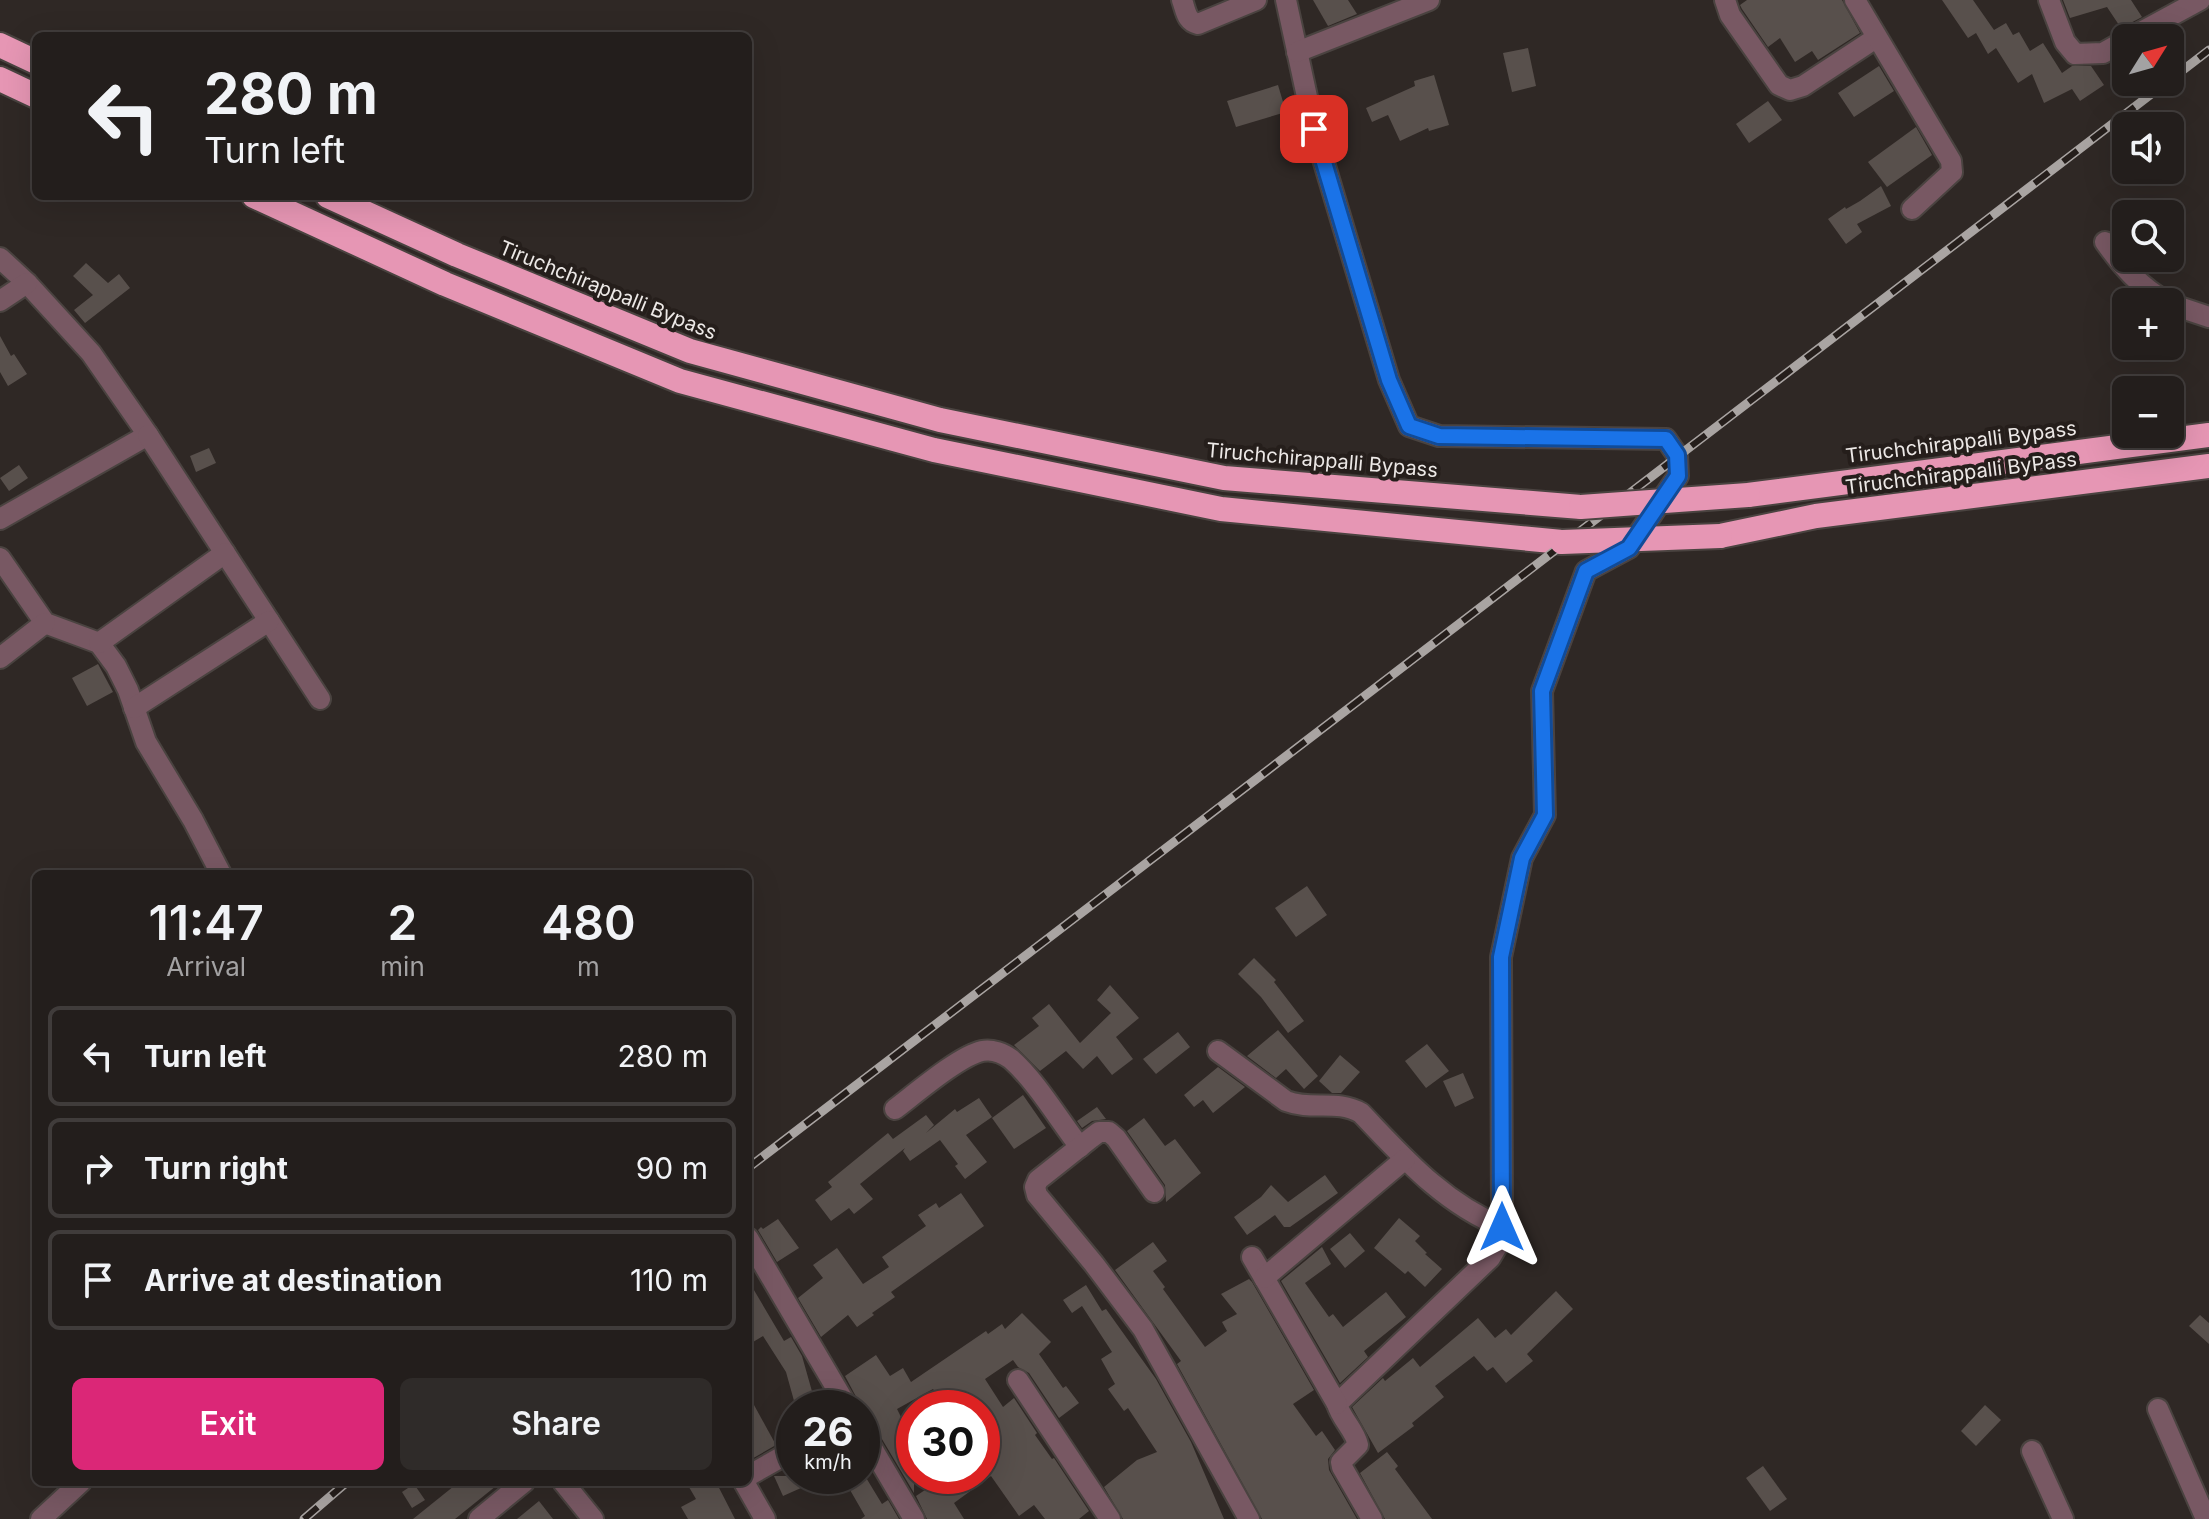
<!DOCTYPE html>
<html lang="en">
<head>
<meta charset="utf-8">
<style>
	body { margin:0; font-family:Inter,sans-serif; background:#2f2b29; color:#f1f3f6; height:100vh; display:flex; flex-direction:column; font-size:30px; white-space:nowrap }
	* { box-sizing:border-box; margin:0 }
	p { font-size:26px; color:#a3a2a3 }
	.icon { flex:none; width:44px; height:44px; fill:none; stroke:currentColor; stroke-width:2; stroke-linecap:round; stroke-linejoin:round }
	.map { position:relative; flex:1; overflow:hidden }
	.side { position:absolute; left:32px; top:870px; width:720px; height:616px; display:flex; flex-direction:column; background:#231e1c; border-radius:12px; box-shadow:0 8px 32px #0002,0 0 0 2px #403c3b }
	.side>* { flex:none }
	.guide { position:absolute; left:32px; top:32px; width:720px; height:168px; border-radius:12px; box-shadow:0 8px 32px #0002,0 0 0 2px #403c3b; background:#231e1c; color:#f1f3f6; overflow:hidden }
	.needle { width:52px; rotate:53deg }
	.controls { position:absolute; left:2112px; top:24px; display:grid; gap:16px }
	.controls a { display:grid; place-items:center; width:72px; height:72px; border-radius:12px; background:#231e1c; box-shadow:0 8px 32px #0002,0 0 0 2px #403c3b; font-size:40px }
	.speed { position:absolute; left:776px; top:1390px; display:flex; gap:16px; font-size:40px; font-weight:700; text-align:center }
	.speed>* { display:grid; place-content:center; width:104px; height:104px; border-radius:50%; background:#231e1c; box-shadow:0 8px 32px #0002,0 0 0 2px #403c3b; line-height:1 }
	.speed small { font-size:20px; font-weight:400 }
	.speed .limit { border:12px solid #d22; background:#fff; color:#111 }
	.pin { position:absolute; display:grid; place-items:center; width:68px; height:68px; color:#fff; margin:-34px; border-radius:16px; box-shadow:0 4px 12px #0006 }
	.me { position:absolute; width:88px; margin:-44px; rotate:0deg; stroke-linejoin:round; filter:drop-shadow(0 0 6px #0008) }
	.turn { display:flex; align-items:center; gap:28px; height:168px; padding:0 40px; font-size:36px }
	.turn .icon { width:104px; height:104px; stroke-width:2.5 }
	.turn b { display:block; font-size:56px; line-height:68px }
	.eta { display:flex; justify-content:space-evenly; align-items:center; height:136px; text-align:center }
	.eta b { font-size:48px; font-weight:600; line-height:56px }
	.cta { display:flex; gap:16px; margin-top:auto; padding:16px 40px }
	.cta a { flex:1; height:92px; border-radius:12px; background:#db2777; color:#fff; font-size:32px; font-weight:600; line-height:92px; text-align:center }
	.cta a+a { background:#2f2b29; color:#f1f3f6 }
	ul { padding:0; list-style:none }
	li { display:flex; align-items:center; gap:24px; height:100px; margin:0 16px 12px; padding:0 24px; border:4px solid #403c3b; border-radius:12px }
	li div { flex:1 }
	li b { display:block; font-size:30px }
	li em { font-style:normal }
	.map>svg:first-child { display:block }
</style>
</head>
<body>
<div class="map">
<svg width="2209" height="1519" viewBox="0 0 2209 1519">
	<rect width="100%" height="100%" fill="#2f2825"/>
	<g fill="#58504c">
		<polygon points="1313,0 1348,0 1357,14 1328,26"/>
		<polygon points="1747,0 1842,0 1860,33 1818,60 1812,51 1795,62 1780,38 1768,47 1742,9 1740,5"/>
		<polygon points="1942,0 1973,0 1994,30 2006,23 2013,35 2019,32 2030,51 2043,43 2062,73 2072,66 2091,66 2104,85 2080,101 2072,89 2044,103 2032,74 2018,83 1996,48 1988,54 1976,33 1968,38"/>
		<polygon points="2063,0 2131,0 2142,17 2121,28 2107,7 2070,18"/>
		<polygon points="1528,48 1536,86 1512,92 1503,53"/>
		<polygon points="1879,66 1894,91 1854,117 1838,93"/>
		<polygon points="1434,75 1449,125 1429,131 1428,128 1400,141 1388,115 1372,122 1366,108 1415,86 1414,81"/>
		<polygon points="1278,85 1286,112 1236,127 1227,101"/>
		<polygon points="1768,101 1782,120 1749,143 1736,124"/>
		<polygon points="1916,127 1932,155 1887,187 1868,162"/>
		<polygon points="1881,186 1891,206 1857,224 1862,232 1846,244 1828,219 1845,207 1846,209 1860,201"/>
		<polygon points="86,263 108,283 119,274 130,288 85,323 74,310 93,295 73,276"/>
		<polygon points="0,336 11,356 14,354 27,374 8,386 0,372"/>
		<polygon points="209,448 216,463 196,472 190,456"/>
		<polygon points="19,465 28,478 9,491 0,478"/>
		<polygon points="98,664 113,692 87,706 72,678"/>
		<polygon points="1307,886 1327,915 1296,937 1275,908"/>
		<polygon points="1254,958 1276,980 1274,982 1304,1021 1288,1033 1261,997 1238,974"/>
		<polygon points="1110,985 1139,1018 1116,1037 1133,1059 1112,1075 1097,1056 1083,1069 1066,1051 1040,1071 1014,1045 1039,1026 1032,1018 1049,1004 1080,1043 1111,1013 1097,1000"/>
		<polygon points="1278,1030 1318,1076 1304,1089 1286,1069 1276,1078 1247,1056"/>
		<polygon points="1178,1032 1190,1047 1156,1074 1143,1059"/>
		<polygon points="1427,1044 1449,1071 1426,1088 1405,1061"/>
		<polygon points="1340,1055 1360,1072 1341,1093 1332,1093 1319,1081"/>
		<polygon points="1218,1067 1245,1087 1213,1113 1203,1100 1194,1107 1184,1095"/>
		<polygon points="1463,1073 1474,1098 1455,1107 1443,1081"/>
		<polygon points="1023,1095 1046,1128 1014,1149 992,1118"/>
		<polygon points="979,1098 992,1117 966,1135 987,1162 965,1179 955,1166 958,1164 940,1140 910,1161 903,1151 905,1148 860,1184 873,1199 854,1214 849,1208 831,1221 815,1200 832,1187 828,1182 888,1133 893,1139 926,1115 934,1125 926,1133 955,1109 957,1112"/>
		<polygon points="1097,1107 1106,1119 1092,1121 1082,1128 1077,1121"/>
		<polygon points="1144,1118 1165,1146 1175,1139 1201,1173 1166,1202 1165,1185 1127,1131"/>
		<polygon points="1325,1175 1338,1193 1290,1227 1284,1227 1275,1215 1247,1235 1234,1217 1261,1197 1271,1185 1288,1202"/>
		<polygon points="961,1193 984,1226 891,1292 895,1297 872,1313 874,1315 857,1327 848,1315 821,1337 798,1298 823,1278 813,1265 837,1248 863,1284 889,1267 882,1257 926,1226 918,1215 936,1203 939,1208"/>
		<polygon points="1399,1218 1420,1236 1415,1241 1427,1253 1425,1254 1442,1269 1425,1287 1408,1271 1405,1274 1374,1248"/>
		<polygon points="778,1219 799,1248 777,1262 758,1230 761,1227 763,1229"/>
		<polygon points="1350,1233 1365,1251 1345,1268 1330,1249"/>
		<polygon points="1153,1242 1167,1261 1153,1271 1165,1287 1163,1289 1205,1347 1227,1331 1222,1322 1237,1314 1221,1294 1249,1279 1252,1282 1314,1390 1293,1404 1316,1436 1322,1431 1335,1450 1328,1459 1329,1470 1357,1519 1262,1519 1177,1364 1181,1361 1115,1270"/>
		<polygon points="1322,1247 1331,1264 1305,1283 1329,1317 1333,1314 1343,1327 1386,1292 1406,1317 1364,1351 1368,1357 1340,1383 1281,1281"/>
		<polygon points="748,1280 784,1341 791,1337 802,1356 815,1402 825,1394 833,1408 796,1408 786,1372 763,1336 748,1345"/>
		<polygon points="1086,1285 1102,1311 1106,1309 1156,1379 1191,1442 1224,1519 1123,1519 1104,1487 1137,1460 1157,1452 1128,1408 1124,1411 1108,1389 1115,1384 1101,1359 1112,1352 1082,1306 1072,1313 1063,1300"/>
		<polygon points="1556,1291 1573,1309 1527,1354 1533,1361 1506,1383 1493,1367 1487,1371 1474,1356 1435,1386 1444,1397 1412,1423 1414,1426 1378,1453 1352,1407 1383,1378 1385,1381 1413,1358 1420,1367 1478,1318 1495,1338 1506,1329 1511,1335"/>
		<polygon points="1022,1313 1051,1342 1039,1354 1063,1388 1066,1386 1079,1403 1059,1418 1029,1373 1018,1367 1013,1360 985,1379 1003,1407 1014,1398 1037,1433 1035,1435 1052,1459 1054,1458 1089,1511 1079,1519 1045,1519 1034,1505 1019,1516 991,1476 954,1503 964,1519 927,1519 916,1496 946,1476 982,1476 982,1408 947,1408 933,1389 897,1409 914,1443 914,1493 873,1424 862,1418 862,1408 845,1376 876,1355 890,1376 903,1368 911,1382 986,1331 988,1334 1002,1324 1005,1329"/>
		<polygon points="2200,1315 2209,1323 2209,1344 2189,1326"/>
		<polygon points="748,1394 776,1445 750,1460 748,1457"/>
		<polygon points="1985,1405 2001,1420 1976,1446 1961,1431"/>
		<polygon points="1387,1452 1398,1466 1395,1469 1432,1519 1385,1519 1360,1473"/>
		<polygon points="1763,1466 1787,1499 1770,1511 1746,1478"/>
		<polygon points="774,1476 828,1476 783,1496"/>
		<polygon points="842,1476 865,1476 882,1504 888,1500 899,1519 861,1519 865,1516"/>
		<polygon points="459,1482 501,1482 455,1519 413,1519"/>
		<polygon points="686,1482 716,1482 735,1519 688,1519 681,1507 696,1499"/>
		<polygon points="414,1484 425,1500 412,1508 402,1492"/>
		<polygon points="539,1501 553,1519 517,1519"/>
	</g>
	<g fill="none" stroke-linecap="round" stroke-linejoin="round">
		<g stroke="#4a4340" stroke-width="24">
			<g id="minor">
				<path d="M1182,0C1186,11 1186,21 1198,24L1256,0"/>
				<path d="M1286,0L1314,129L1389,380L1409,426L1439,436L1666,439L1677,455L1678,476L1629,548L1586,571L1542,691L1545,815L1522,858L1501,957L1502,1227L1499,1243L1490,1258L1337,1404C1341,1419 1355,1430 1358,1445L1341,1462L1342,1467L1372,1519"/>
				<polyline points="1725,0 1730,15 1779,85 1790,90 1803,86 1876,38"/>
				<polyline points="1855,0 1951,161 1952,172 1912,209"/>
				<polyline points="2049,0 2065,42 2075,54 2103,53 2126,40"/>
				<polyline points="2130,38 2200,0"/>
				<polyline points="1297,52 1429,0"/>
				<path d="M2105,242C2123,267 2140,287 2167,302"/>
				<polyline points="0,258 27,283 91,353 148,435 0,519"/>
				<polyline points="0,301 27,283"/>
				<polyline points="2170,304 2209,317"/>
				<polyline points="148,435 320,699"/>
				<polyline points="0,558 45,623 99,643 116,666 128,690 146,742 193,820 221,874"/>
				<polyline points="99,643 225,553"/>
				<polyline points="0,658 45,623"/>
				<polyline points="134,708 269,621"/>
				<path d="M1218,1051L1286,1101C1312,1111 1337,1099 1361,1113C1404,1158 1443,1203 1502,1227"/>
				<path d="M895,1109C915,1094 959,1056 982,1051C992,1049 1003,1053 1011,1059C1036,1081 1059,1120 1080,1147"/>
				<polyline points="1154,1192 1116,1138 1109,1132 1099,1132 1091,1138 1038,1180 1035,1187 1037,1195 1094,1264 1143,1329 1249,1519"/>
				<polyline points="748,1238 848,1408"/>
				<polyline points="1252,1257 1337,1404"/>
				<polyline points="1264,1278 1405,1159"/>
				<polyline points="1018,1380 1110,1519"/>
				<polyline points="2158,1409 2206,1519"/>
				<polyline points="862,1431 914,1519"/>
				<polyline points="2032,1451 2063,1519"/>
				<polyline points="748,1476 794,1450"/>
				<polyline points="563,1482 593,1519"/>
				<polyline points="744,1482 765,1519"/>
				<polyline points="41,1519 81,1482"/>
				<polyline points="479,1519 524,1482"/>
			</g>
		</g>
		<g stroke="#4a4340" stroke-width="28">
			<g id="highway">
				<polyline points="0,45 36,62"/>
				<polyline points="0,79 36,96"/>
				<polyline points="254,196 445,284 680,381 934,450 1221,509 1562,542"/>
				<polyline points="328,196 457,255 690,351 940,420 1224,478 1581,507"/>
				<polyline points="1748,495 2209,435"/>
				<polyline points="1720,536 1816,516 2209,466"/>
			</g>
		</g>
		<use href="#minor" stroke="#785863" stroke-width="20"/>
		<use href="#highway" stroke="#e696b4" stroke-width="24"/>
		<g stroke="#a9a4a2" stroke-width="9">
			<g id="rail">
				<polyline points="2170,80 2209,50"/>
				<polyline points="748,1168 2167,82"/>
				<polyline points="304,1519 347,1482"/>
			</g>
		</g>
		<use href="#rail" stroke="#251e1b" stroke-width="6" stroke-dasharray="18" stroke-linecap="butt"/>
		<g stroke="#4a4340" stroke-width="28" stroke-linecap="butt">
			<g id="highway-bridge">
				<polyline points="1581,507 1748,495"/>
				<polyline points="1562,542 1720,536"/>
			</g>
		</g>
		<use href="#highway-bridge" stroke="#e696b4" stroke-width="24"/>
	</g>
	<g fill="none" stroke-linecap="round" stroke-linejoin="round">
		<g stroke="#114b97" stroke-width="20">
			<polyline id="route" points="1314,129 1389,380 1409,426 1439,436 1666,439 1677,455 1678,476 1629,548 1586,571 1542,691 1545,815 1522,858 1501,957 1502,1227"/>
		</g>
		<use href="#route" stroke="#1a73e8" stroke-width="14"/>
	</g>
	<g text-anchor="middle" dominant-baseline="central" stroke-width="8" stroke-linejoin="round" paint-order="stroke">
		<g font-size="20" fill="#ede9e7" stroke="#251e1b">
			<text transform="translate(608 290) rotate(22)">Tiruchchirappalli Bypass</text>
			<text transform="translate(1961 442) rotate(-7)">Tiruchchirappalli Bypass</text>
			<text transform="translate(1322 460) rotate(5)">Tiruchchirappalli Bypass</text>
			<text transform="translate(1961 473) rotate(-7)">Tiruchchirappalli ByPass</text>
		</g>
	</g>
</svg>
<div class="controls">
<a><svg class="needle" viewBox="-14 -14 28 28"><path d="M0-13l5 13h-10z" fill="#e53935"/><path d="M0 13l5-13h-10z" fill="#a3a2a3"/></svg></a>
<a><svg class="icon" aria-label="sound" viewBox="0 0 24 24"><path d="M4 9h4l5-4v14l-5-4H4zM17 9q2 3 0 6"/></svg></a>
<a><svg class="icon" aria-label="search" viewBox="0 0 24 24"><circle cx="10" cy="10" r="6"/><path d="M15 15l6 6"/></svg></a>
<a>+</a>
<a>−</a>
</div>
<div class="speed"><div>26<small>km/h</small></div><div class="limit">30</div></div>
<div class="pin" style="left:1314px;top:129px;background:#d93025"><svg class="icon" aria-label="arrive" viewBox="0 0 24 24"><path d="M6 21V4h12l-3 4 3 4H6"/></svg></div>
<svg class="me" style="left:1502px;top:1227px" viewBox="-20 -20 40 40"><path d="M0-17L14 15 0 8-14 15z" fill="#1a73e8" stroke="#fff" stroke-width="4"/></svg>
<div class="guide">
<div class="turn"><svg class="icon" aria-label="left" viewBox="0 0 24 24"><path d="M17 20v-9H6M10 6l-5 5 5 5"/></svg><div><b>280 m</b>Turn left</div></div>
</div>
<section class="side">
<div class="eta">
<div><b>11:47</b><p>Arrival</p></div>
<div><b>2</b><p>min</p></div>
<div><b>480</b><p>m</p></div>
</div>
<ul>
<li><svg class="icon" aria-label="left" viewBox="0 0 24 24"><path d="M17 20v-9H6M10 6l-5 5 5 5"/></svg><div><b>Turn left</b></div><em>280 m</em></li>
<li><svg class="icon" aria-label="right" viewBox="0 0 24 24"><path d="M7 20v-9h11M14 6l5 5-5 5"/></svg><div><b>Turn right</b></div><em>90 m</em></li>
<li><svg class="icon" aria-label="arrive" viewBox="0 0 24 24"><path d="M6 21V4h12l-3 4 3 4H6"/></svg><div><b>Arrive at destination</b></div><em>110 m</em></li>
</ul>
<div class="cta"><a>Exit</a><a>Share</a></div>
</section>
</div>
</body>
</html>
